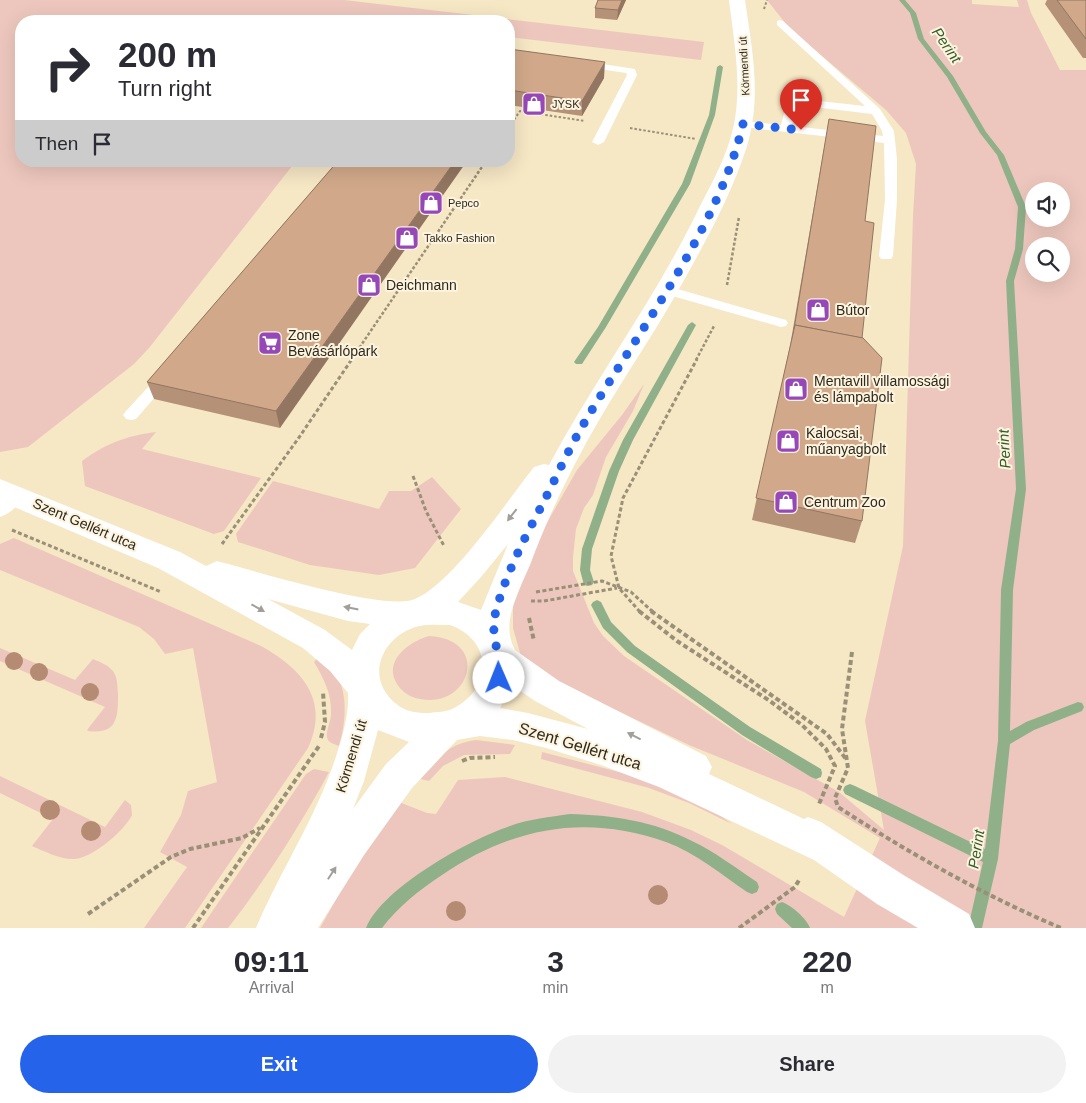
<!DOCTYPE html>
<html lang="en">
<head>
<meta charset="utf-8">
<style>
	body { margin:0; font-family:Helvetica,sans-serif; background:#f2f2f3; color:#2b2b33; height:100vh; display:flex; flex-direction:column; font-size:19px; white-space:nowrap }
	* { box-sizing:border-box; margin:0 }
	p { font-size:16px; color:#7c7c81 }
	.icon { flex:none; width:28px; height:28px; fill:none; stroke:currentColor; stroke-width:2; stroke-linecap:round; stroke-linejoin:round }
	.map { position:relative; height:928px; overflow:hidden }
	.panel { display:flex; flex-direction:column; background:#fff; flex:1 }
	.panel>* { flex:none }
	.guide { position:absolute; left:15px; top:15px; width:500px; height:152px; border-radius:20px; box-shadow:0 5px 20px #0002; background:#fff; color:#2b2b33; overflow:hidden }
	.controls { position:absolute; left:1025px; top:182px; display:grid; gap:10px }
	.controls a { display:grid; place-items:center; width:45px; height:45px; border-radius:50%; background:#fff; box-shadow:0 5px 20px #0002; font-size:25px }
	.pin { position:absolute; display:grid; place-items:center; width:42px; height:42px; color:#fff; margin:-51px -21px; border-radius:50% 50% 50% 0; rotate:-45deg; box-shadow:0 0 5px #0007 }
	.pin .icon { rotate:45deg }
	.me { position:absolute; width:55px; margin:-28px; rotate:359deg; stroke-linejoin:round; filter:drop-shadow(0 0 4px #0008) }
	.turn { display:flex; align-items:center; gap:18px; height:105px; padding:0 20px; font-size:22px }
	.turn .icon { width:65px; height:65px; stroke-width:2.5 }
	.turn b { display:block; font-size:35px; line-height:42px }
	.then { display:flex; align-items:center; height:48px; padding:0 20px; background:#0003; gap:10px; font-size:19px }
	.eta { display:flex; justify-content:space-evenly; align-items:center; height:85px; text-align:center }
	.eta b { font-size:30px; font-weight:800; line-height:35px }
	.button { display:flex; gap:10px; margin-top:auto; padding:10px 20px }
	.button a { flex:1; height:58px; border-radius:30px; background:#2563eb; color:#fff; font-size:20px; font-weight:800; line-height:58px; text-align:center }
	.button a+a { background:#f2f2f3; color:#2b2b33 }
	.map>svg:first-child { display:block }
</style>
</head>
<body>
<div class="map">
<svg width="1086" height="928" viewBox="0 0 1086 928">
	<rect width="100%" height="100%" fill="#f6e7c5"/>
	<g fill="#edc7bd" fill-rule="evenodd">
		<polygon points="0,0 344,0 704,42 701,60 509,37 509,21 21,21 21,161 296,161 149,348 134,364 28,447 0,452"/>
		<path d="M767,0H972V4L1019,7L1017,0H1027L1031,13L1060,70H1086V928H320L343,887L399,802L427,813L436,814L458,780L505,777L642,812L691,830L722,845L844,917L880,838L804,792L689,745L549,678L523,658L520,653L513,628V606L540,535L577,470L622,415L644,384L633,411L606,457L593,495L584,508L576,529L573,557V571L594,623L603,636L624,656L747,740L839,792L884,830L865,721L903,546L913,216L916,164L906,133L886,110L790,29ZM1034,191H1061V219H1034ZM1034,246H1061V274H1034Z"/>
		<path d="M156,432L142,449L261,478L224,531L214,534L85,486L82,461C107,443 126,436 156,432Z"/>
		<polygon points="432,477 461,509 415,568 379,575 310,565 238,542 236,534 273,481 379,509 389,491 411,491"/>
		<path d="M14,538L261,646C302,669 330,700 308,748L185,928H144L187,867L160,852L181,815L188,791L217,782L193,648L165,654L154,639L139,627L0,570V544Z"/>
		<path d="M429,636C491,639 471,709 420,699C414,698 407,695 403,691C378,666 405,643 429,636Z"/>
		<path d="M0,648L75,680L93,659C100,662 108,665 113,671C118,678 117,686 118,694C118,716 118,735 88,731L87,730L105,707L0,661Z"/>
		<path d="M318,657C350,674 348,716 339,746C334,744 328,743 327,737C326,730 331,721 331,714C332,694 324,679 314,662Z"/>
		<path d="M476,740L515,745L510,754L464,755L443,766L429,781L416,778C435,760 449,743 476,740Z"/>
		<polygon points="542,752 646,779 705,805 732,824 689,803 649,788 541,759"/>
		<path d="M314,769L329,772C302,823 264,882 228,928H201L306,774Z"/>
		<path d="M0,776L105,827L125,800L131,805L132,815C124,831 92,859 73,859C59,859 44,851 32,846L53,819L0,793Z"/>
	</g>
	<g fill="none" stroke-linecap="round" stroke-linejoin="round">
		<g fill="#90b08a" fill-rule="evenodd">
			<polygon points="899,0 905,0 916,13 924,39 953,76 986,132 1004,155 1026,207 1023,249 1014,281 1026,489 1013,590 1010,731 1026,722 1078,702 1082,703 1084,707 1082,711 1034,730 1010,744 998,859 982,928 968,928 983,862 845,794 843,790 845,786 850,784 855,786 985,849 998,741 1001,590 1016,489 1006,281 1015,249 1018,207 997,155 980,133 947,77 918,39 910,13"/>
			<polygon points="720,65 723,67 715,115 690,184 606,327 582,364 576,364 574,362 598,327 682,184 709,115 717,67"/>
			<polygon points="692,322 696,325 633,440 619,471 592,549 590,570 594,582 592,585 588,586 584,585 580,570 582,549 609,471 623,440 688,325"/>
			<polygon points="597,600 601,602 611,622 635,646 750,727 821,769 822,773 821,777 816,779 811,777 742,735 627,652 603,628 591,605 593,602"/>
			<path d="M570,814C612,815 654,821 692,841C715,852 736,868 757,882L759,887L757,892L752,894L747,892C721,874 696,853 666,842C585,813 511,828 442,875C419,890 398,907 382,928H366C383,887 469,840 510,826C529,819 550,817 570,814Z"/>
			<path d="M782,902C792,906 806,918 810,928H792L777,914L775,909L777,904Z"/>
		</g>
		<g stroke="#9a8f77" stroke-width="2" stroke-dasharray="2.5 2" stroke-linecap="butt">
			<polyline points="764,9 767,0"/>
			<polyline points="509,127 520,111 585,121"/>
			<polyline points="630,128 696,139"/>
		</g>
		<g stroke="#9a8f77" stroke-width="2.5" stroke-dasharray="3 2" stroke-linecap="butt">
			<polyline points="727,285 739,217"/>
			<polyline points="351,360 486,161"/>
			<polyline points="696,360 714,326"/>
		</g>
		<g stroke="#9a8f77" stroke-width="3" stroke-dasharray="4 2.5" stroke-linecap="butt">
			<polyline points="413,476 426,511 444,546"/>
			<polyline points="12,530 161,592"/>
			<polyline points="222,544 298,439 352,359"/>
			<polyline points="536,592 602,581 631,592 653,612"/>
			<polyline points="531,601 544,601 617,588"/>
			<polyline points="640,612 619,588 611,556 623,498 697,359"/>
		</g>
		<g stroke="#9a8f77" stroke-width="4" stroke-dasharray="5 3" stroke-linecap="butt">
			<polyline points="639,611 677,641 770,701 802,725 826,749 835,766 819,804"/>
			<polyline points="651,611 827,734 846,759"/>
			<polyline points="529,618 534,641"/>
			<path d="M852,652L842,729L848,768L835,798L838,807C909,853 983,895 1061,928"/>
			<polyline points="321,738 325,722 323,692"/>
			<polyline points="462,761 470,758 495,757"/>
			<polyline points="88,914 171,857 190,849 242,838 260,828"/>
			<polyline points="193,928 319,746"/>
			<polyline points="739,928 795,887 799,880"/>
		</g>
		<g fill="#fff" fill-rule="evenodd">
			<path d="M780,20L783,21L880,109L894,131L897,159V200L893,256L891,259H881L879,256L885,200L884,143L743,127L737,124L743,121L781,125L787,101L792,98L865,106L777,25V21ZM797,105L872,114L882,131L883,136L792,126Z"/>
			<polygon points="583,61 635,69 637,75 604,142 598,145 592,142 627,75 626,73 579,66 579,62"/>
			<polygon points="667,286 786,320 788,323 786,326 781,327 662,293 660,290 662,287"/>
			<polygon points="165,372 170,374 172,377 170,380 136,419 131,420 126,419 123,415 126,411 160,374"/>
			<path d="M16,490L22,492L24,496C20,505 9,514 0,517V501L10,492Z"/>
		</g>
		<path fill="#fff" fill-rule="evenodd" d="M729,0H745C752,49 762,97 747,146C732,194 704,245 679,289C654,334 624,377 598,422C572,467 548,516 530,565C523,581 515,597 511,614C508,627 509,639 515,650L559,681L706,756L712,767L709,774L804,819L808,817L821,822L905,876L969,914L975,928H918L877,904L814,860L659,787L601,765L546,748L513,740L480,736L457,740L412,788L364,855L318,928H256C282,867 319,813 338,750C344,731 349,712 348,693L330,671L303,648L158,568L0,501V479L180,552L206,566L217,561C253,570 386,612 415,599C453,583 507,501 534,467L544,464L549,465C596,377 656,298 699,208C713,181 728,154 734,124C742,83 734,41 729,0ZM508,544L481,610L458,602L481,577ZM268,599L348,621L370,624L360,634L352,650L325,630ZM450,625C492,640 494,687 454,708C448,712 436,712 428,713C417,713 408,712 399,706C363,681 380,636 419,626C428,624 440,625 450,625ZM512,685L535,701L588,729L528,713L500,708ZM378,730L409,742L386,764L353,809L364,781Z"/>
	</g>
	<g fill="#b58b73">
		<circle cx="14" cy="661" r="9"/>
		<circle cx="39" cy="672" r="9"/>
		<circle cx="90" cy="692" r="9"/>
		<circle cx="50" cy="810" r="10"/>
		<circle cx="91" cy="831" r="10"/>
		<circle cx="658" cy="895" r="10"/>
		<circle cx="456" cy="911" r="10"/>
	</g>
	<g fill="#b49177">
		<polygon points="598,0 626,0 617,20 595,18 595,8"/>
		<polygon points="1047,0 1086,0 1086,58 1083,58 1045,4"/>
		<polygon points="509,49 604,78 582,116 509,105"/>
		<polygon points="829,119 865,221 862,338 862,521 855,543 752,520 790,346"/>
		<polygon points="338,161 280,428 154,399 147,382"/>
	</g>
	<g fill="#927661">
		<polygon points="622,0 626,0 617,20 618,10"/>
		<polygon points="605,62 604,78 582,116 582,101"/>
		<polygon points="455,161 467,161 280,428 276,411"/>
	</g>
	<g fill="#d1a98a" stroke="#927661">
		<polygon points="598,0 622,0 618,10 595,8"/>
		<polygon points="1057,0 1086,0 1086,39"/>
		<polygon points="509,49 605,62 582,101 509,90"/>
		<polygon points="829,119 876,126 865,221 874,223 862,338 795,325 794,329"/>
		<polygon points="338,161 455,161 276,411 147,382"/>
		<polygon points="795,325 863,338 882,358 862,521 756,498"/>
	</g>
	<defs><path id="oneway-solid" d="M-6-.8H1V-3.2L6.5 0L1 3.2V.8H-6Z" transform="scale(1.25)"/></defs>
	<g fill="#a19f99">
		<use href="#oneway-solid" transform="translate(512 515) rotate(128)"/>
		<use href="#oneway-solid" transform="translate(258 608) rotate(29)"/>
		<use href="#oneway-solid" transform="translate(351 608) rotate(-169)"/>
		<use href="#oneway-solid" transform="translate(634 736) rotate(-153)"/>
		<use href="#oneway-solid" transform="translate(332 873) rotate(-57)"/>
	</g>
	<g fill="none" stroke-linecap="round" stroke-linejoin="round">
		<path stroke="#2563eb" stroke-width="9" stroke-dasharray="0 16.2" d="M499,678C502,656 490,637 495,615C504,578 523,541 541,507C556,478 569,448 586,420C639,330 719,227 743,124L801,130"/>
	</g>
	<defs>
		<g id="shop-square" transform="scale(1.25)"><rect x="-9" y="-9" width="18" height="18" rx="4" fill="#9748b8" stroke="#fdf4e0"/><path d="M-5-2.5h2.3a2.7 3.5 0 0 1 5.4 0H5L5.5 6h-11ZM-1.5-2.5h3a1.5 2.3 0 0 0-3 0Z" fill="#fff"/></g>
		<g id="supermarket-square" transform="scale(1.25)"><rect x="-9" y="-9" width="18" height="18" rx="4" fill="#9748b8" stroke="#fdf4e0"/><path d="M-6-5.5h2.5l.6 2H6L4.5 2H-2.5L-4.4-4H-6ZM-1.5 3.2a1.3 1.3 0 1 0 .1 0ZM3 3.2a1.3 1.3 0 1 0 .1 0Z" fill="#fff"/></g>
	</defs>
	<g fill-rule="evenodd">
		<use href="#shop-square" x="534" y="104"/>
		<use href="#shop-square" x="431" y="203"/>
		<use href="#shop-square" x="407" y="238"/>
		<use href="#shop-square" x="369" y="285"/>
		<use href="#shop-square" x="818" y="310"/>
		<use href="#supermarket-square" x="270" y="343"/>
		<use href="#shop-square" x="796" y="389"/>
		<use href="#shop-square" x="788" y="441"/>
		<use href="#shop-square" x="786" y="502"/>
	</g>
	<g text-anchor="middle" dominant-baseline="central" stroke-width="4" stroke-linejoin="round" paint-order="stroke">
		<g font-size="11" fill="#2f291c" stroke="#fdf4e0">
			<text transform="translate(744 66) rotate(-93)">Körmendi út</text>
		</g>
		<g font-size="11" fill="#2f291c" stroke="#fdf4e0" text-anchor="start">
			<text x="552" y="104">JYSK</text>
			<text x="448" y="203">Pepco</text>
			<text x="424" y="238">Takko Fashion</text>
		</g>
		<g font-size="14" fill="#2f291c" stroke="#fdf4e0" text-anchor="start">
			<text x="386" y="285">Deichmann</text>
			<text x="836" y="310">Bútor</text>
			<text x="288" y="335">Zone<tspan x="288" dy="16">Bevásárlópark</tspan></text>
			<text x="814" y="381">Mentavill villamossági<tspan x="814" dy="16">és lámpabolt</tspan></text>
			<text x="806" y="433">Kalocsai,<tspan x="806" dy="16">műanyagbolt</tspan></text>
			<text x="804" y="502">Centrum Zoo</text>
		</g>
		<g font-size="14" fill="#2f291c" stroke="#fdf4e0">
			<text transform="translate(85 524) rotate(23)">Szent Gellért utca</text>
			<text transform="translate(351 756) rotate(-73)">Körmendi út</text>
		</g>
		<g font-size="15" font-style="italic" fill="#325d29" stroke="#fdf4e0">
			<text transform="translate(947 45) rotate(55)">Perint</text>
			<text transform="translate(1004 449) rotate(-93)">Perint</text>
			<text transform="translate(976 849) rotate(-81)">Perint</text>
		</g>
		<g font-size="16" fill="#2f291c" stroke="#fdf4e0">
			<text transform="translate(580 746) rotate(17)">Szent Gellért utca</text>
		</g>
	</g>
</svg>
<div class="controls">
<a><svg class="icon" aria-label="sound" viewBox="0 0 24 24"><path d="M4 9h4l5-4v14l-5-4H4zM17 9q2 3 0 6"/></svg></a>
<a><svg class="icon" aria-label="search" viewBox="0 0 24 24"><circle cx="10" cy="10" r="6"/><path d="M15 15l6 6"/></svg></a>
</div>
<div class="pin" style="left:801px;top:130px;background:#d93025"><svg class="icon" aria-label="arrive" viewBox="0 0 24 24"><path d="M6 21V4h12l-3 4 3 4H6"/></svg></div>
<svg class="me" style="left:499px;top:678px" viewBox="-20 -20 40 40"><circle r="19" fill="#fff"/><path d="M0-13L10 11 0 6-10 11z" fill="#2563eb"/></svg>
<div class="guide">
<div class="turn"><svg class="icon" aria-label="right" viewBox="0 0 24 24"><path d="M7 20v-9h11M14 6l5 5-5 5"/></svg><div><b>200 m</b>Turn right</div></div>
<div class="then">Then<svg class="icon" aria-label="arrive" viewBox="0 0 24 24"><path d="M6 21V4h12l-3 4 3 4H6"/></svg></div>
</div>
</div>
<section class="panel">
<div class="eta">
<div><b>09:11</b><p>Arrival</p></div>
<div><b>3</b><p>min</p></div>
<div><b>220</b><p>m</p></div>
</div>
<div class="button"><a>Exit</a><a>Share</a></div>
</section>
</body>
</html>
